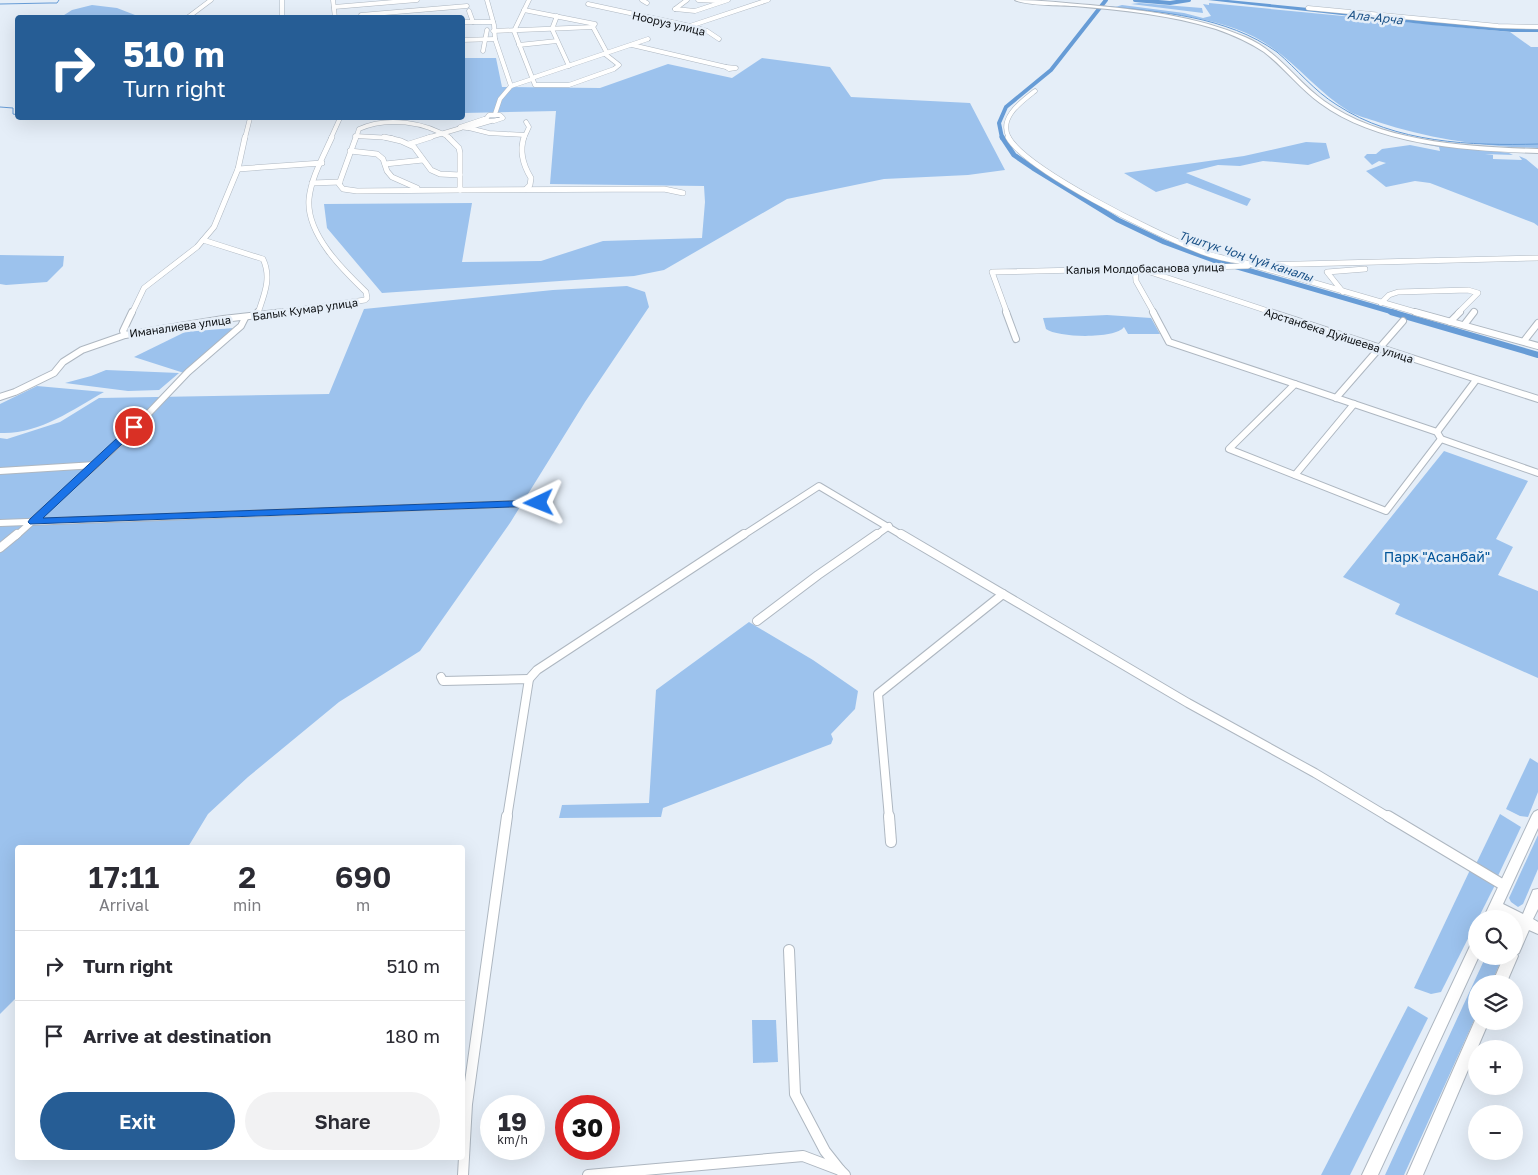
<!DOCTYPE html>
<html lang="en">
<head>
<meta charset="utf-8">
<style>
	body { margin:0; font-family:"Golos Text",sans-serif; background:#f2f2f3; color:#2b2b33; height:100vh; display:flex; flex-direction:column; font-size:19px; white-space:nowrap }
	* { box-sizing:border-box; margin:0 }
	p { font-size:16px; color:#7c7c81 }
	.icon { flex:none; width:28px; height:28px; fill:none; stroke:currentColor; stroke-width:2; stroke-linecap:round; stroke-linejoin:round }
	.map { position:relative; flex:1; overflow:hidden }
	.panel { position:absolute; left:15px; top:845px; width:450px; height:315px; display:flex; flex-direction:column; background:#fff; border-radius:5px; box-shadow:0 5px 20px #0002 }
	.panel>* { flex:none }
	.hud { position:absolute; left:15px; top:15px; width:450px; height:105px; border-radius:5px; box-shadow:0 5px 20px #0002; background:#265d95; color:#fff; overflow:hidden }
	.fabs { position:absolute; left:1468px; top:910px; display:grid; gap:10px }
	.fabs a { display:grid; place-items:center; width:55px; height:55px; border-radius:50%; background:#fff; box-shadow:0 5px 20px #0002; font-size:25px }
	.speed { position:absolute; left:480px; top:1095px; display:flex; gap:10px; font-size:25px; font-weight:700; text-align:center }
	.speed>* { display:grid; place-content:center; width:65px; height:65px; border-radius:50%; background:#fff; box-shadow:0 5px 20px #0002; line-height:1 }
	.speed small { font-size:12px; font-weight:400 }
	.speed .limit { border:8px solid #d22; background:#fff; color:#111 }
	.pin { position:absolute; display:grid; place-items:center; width:42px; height:42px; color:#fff; margin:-21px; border:2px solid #fff; border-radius:50%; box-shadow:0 1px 5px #0007 }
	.me { position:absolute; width:55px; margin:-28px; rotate:268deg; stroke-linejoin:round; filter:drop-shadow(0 0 4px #0008) }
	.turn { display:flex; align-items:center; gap:18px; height:105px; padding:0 25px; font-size:22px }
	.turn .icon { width:65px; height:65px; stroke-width:2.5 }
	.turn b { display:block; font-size:35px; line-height:42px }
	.eta { display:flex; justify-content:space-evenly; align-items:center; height:85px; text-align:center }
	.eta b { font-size:30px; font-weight:600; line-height:35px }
	.action { display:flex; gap:10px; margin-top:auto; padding:10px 25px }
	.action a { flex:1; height:58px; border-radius:30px; background:#265d95; color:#fff; font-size:20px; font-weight:600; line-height:58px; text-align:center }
	.action a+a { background:#f2f2f3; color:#2b2b33 }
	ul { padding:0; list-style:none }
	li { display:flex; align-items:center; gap:15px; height:70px; padding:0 25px; border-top:1px solid #e1e1e2 }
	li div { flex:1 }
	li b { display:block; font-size:19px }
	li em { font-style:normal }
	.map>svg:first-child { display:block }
</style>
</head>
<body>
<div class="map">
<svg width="1538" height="1175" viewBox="0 0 1538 1175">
	<rect width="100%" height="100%" fill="#e5eef8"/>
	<g fill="#9cc2ed">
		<polygon points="1139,3 1202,8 1203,13 1131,4"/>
		<path d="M1209,3L1510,32L1531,47H1538V148C1485,147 1429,139 1378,122C1369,119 1358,116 1350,112C1320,94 1299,66 1271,47C1230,17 1164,13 1115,7L1122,5L1184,13L1203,18L1211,16L1203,4L1209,5Z"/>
		<polygon points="92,5 117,8 135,15 133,18 61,17 72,10"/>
		<polygon points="463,58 496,58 502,87 600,88 668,64 732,78 762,58 830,67 851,97 970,103 1005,170 968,175 884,179 787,199 664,270 634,276 382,293 327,228 324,204 472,203 462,262 541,261 603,241 702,238 705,202 704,186 550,184 556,111 463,113"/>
		<polygon points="1306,142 1326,143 1330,158 1308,165 1263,161 1240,166 1218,165 1186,173 1251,199 1247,206 1187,183 1156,192 1124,173 1244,156"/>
		<polygon points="1425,143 1509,153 1513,155 1485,154 1493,155 1493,159 1522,160 1519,156 1526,159 1538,169 1538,226 1534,223 1430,183 1415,181 1386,187 1366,171 1386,163 1379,161 1372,165 1364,157 1367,154 1376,154 1382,149 1410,145 1440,151 1439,147 1423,144"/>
		<polygon points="0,255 64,256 63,266 47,282 6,285 0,284"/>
		<polygon points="627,286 645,292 649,307 585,402 510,523 420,651 339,702 248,777 208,814 188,847 18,848 17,997 0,1014 0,438 7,439 60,422 99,398 329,394 364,309 553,290"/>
		<path d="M1107,315L1151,318L1160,334H1128L1124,327C1116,339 1058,338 1046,329L1043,318Z"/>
		<polygon points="233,328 184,373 134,357 185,332"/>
		<polygon points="106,370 179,373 159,390 128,391 65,383 91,376"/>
		<path d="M37,386L104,392C72,410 38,435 0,433V404Z"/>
		<polygon points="1444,451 1528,481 1496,539 1513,547 1498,575 1538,591 1538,678 1395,614 1400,604 1343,577"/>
		<polygon points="749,622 813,660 858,691 855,709 831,734 833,739 831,744 663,808 661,817 559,818 562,805 649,803 656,690"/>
		<polygon points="1530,758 1538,763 1538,792 1528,817 1520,816 1506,809"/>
		<polygon points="1500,814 1521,827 1497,878 1475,866"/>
		<polygon points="1538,835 1538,869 1523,904 1518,907 1511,902 1509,898"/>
		<polygon points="1470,870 1495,885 1441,992 1431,994 1414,988"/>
		<polygon points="1486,956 1503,956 1491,984 1476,984 1476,1016 1404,1175 1385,1175"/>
		<polygon points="1408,1006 1428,1018 1350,1175 1321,1175"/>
		<polygon points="752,1020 776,1020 778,1062 753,1063"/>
	</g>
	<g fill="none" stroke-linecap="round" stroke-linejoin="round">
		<g stroke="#679cd6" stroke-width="1">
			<polyline points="0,4 50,3 57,3 59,0"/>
			<path d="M1102,6C1162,12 1226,16 1277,52C1297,69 1314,91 1337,105C1395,143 1471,146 1538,144"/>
			<polyline points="0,107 13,108 13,114 18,115"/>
		</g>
		<g stroke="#679cd6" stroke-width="4">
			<polyline points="1135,0 1170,3 1189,0"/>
			<polyline points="1002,138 999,123 1006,107 1051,70 1106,0"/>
		</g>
		<polyline stroke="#679cd6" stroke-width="5" points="1002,137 1014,155 1033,168 1118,220 1164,242 1213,260 1396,313"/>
		<polyline stroke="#679cd6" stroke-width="6" points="1391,312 1538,355"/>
		<polygon fill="#679cd6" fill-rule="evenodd" points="1208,0 1228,0 1512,28 1538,28 1538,32 1512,32 1431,25"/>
		<g stroke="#aeb7c1" stroke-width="5">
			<g id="minor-far4">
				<polyline points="282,0 282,18"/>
				<polyline points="333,0 335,18"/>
				<polyline points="487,0 494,25 495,39 511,86 500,99 495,114"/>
				<polyline points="529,0 514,31 535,85 569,85 614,69 619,65 605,54"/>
				<polyline points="642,0 647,3"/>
				<polyline points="698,0 719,1"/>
				<polyline points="588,4 690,26 707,31 719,39"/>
				<polyline points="334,7 417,0"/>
				<polyline points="1308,8 1498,26 1538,27"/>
				<polyline points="675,9 695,11 728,0"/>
				<polyline points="675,9 687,0"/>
				<polyline points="524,10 595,24 593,27 607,53"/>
				<polyline points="469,11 473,22"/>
				<polyline points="361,15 467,6"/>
				<polyline points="557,16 552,29 569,66"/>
				<polyline points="187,18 211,0"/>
				<polyline points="462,22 493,22"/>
				<polyline points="690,26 768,0"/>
				<polyline points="493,31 593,27"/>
				<polyline points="462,40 495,39"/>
				<polyline points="519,45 557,41"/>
				<polyline points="632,45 726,67"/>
				<polyline points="483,51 487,30"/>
				<polygon points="726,67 736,68 729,69"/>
				<polyline points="532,78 648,39"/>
				<polyline points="511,86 532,79"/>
				<polygon points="489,115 500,115 503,118 494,121 485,120"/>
				<polyline points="484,119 460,127 467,128 491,121"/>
				<polyline points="469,128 489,133 525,135"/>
				<polyline points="355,136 392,138"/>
				<polyline points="245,138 250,118"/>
				<polyline points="331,138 340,118"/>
				<path d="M356,138L359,129C387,116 425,122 450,138"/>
				<polyline points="427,138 461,128"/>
				<polyline points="524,138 529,127 526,122"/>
				<path d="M1009,138C998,118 1021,102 1035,91"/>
			</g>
		</g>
		<g stroke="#aeb7c1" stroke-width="6">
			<g id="minor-far3">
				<polyline points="356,137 339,184 343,189 357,191 460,190"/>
				<polyline points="384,137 401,141 414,147 431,170 440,174 460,175"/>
				<polyline points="448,137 459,148 460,153 460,190"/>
				<path d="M524,137C519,152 523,165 531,178L530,185L526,189"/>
				<path d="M1008,137C1026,170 1156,234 1195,249C1209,255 1224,259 1239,261L1419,313"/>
				<polyline points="409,144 431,137"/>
				<polyline points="350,151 377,154 383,159 387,171 392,177 417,188"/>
				<polyline points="385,164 423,160"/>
				<polyline points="238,169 322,163"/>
				<polyline points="312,183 340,182"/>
				<polyline points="460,190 664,189 683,193"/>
				<path d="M203,240L263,259C272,278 264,295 258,313"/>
				<polyline points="1262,265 1538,258"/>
				<polyline points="1135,268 1136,281 1154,313"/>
				<polyline points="1147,271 1274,313"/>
				<polyline points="1343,292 1327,272 1365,269"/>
				<polyline points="1381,303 1389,295 1398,292 1468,290 1478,293 1458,313"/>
				<polyline points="132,313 144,288 197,247 214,227 238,169 245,137"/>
				<path d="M276,313L365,300L367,298L366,292C343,270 306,234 309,199C311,178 323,157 332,137"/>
				<polyline points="1007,313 992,272 1248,266"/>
			</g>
		</g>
		<g stroke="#aeb7c1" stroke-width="8">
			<g id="minor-far2">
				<polyline points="132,312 123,331 125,335 223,319 284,312"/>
				<polyline points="1006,312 1016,339"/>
				<polyline points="1153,312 1169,342 1295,384"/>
				<polyline points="1270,312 1538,399"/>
				<polyline points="1415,312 1538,346"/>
				<polyline points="257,316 258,312"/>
				<polyline points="1450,322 1460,312"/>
				<polyline points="1464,325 1474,312"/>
				<polyline points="1524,341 1538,323"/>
				<polygon points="1295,384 1437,432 1441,439 1386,511 1229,449"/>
				<polyline points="0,397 15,392 54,373 63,362 82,350 125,335"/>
				<polyline points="1336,398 1403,321"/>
				<polyline points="1437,432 1476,380"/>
				<polyline points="1441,439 1538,473"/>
				<polyline points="0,471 95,465"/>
				<polyline points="1295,475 1354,404"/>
				<polyline points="0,523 539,503"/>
				<polyline points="16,536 126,437 188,372 241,326 245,318"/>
				<polyline points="742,536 819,486 903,536"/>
				<polyline points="875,536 889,526"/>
			</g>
		</g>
		<g stroke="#aeb7c1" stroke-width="10">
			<g id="minor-far1">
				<polyline points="901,534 1188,703 1315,773 1390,818"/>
				<polyline points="0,548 17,534"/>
				<polyline points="757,621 818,575 877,534"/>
				<polyline points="441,677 443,681 529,679 507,818"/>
				<polyline points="529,679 537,670 744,534"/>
				<polyline points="889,818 878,694 1003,594"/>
			</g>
		</g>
		<g stroke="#aeb7c1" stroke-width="12">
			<g id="minor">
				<polyline points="889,816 891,842"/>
				<polyline points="1388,816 1505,886"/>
				<polyline points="789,950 795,1094 825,1151 840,1170"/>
				<polyline points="463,1175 467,1104 507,816"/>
				<polyline points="588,1175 803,1156 840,1170 845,1175"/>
			</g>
		</g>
		<g stroke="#aeb7c1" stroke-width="2">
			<g id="major">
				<path d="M1015,0C1040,0 1065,3 1090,5C1142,10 1196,16 1245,37C1277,50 1296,81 1324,101C1382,143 1469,147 1538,149V153C1468,151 1378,146 1320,103C1299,88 1284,67 1264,52C1249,42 1233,35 1216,29C1171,15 1122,10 1074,6C1060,5 1027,6 1015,0Z"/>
				<polygon points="1538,810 1538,828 1503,904 1523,914 1533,890 1538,889 1538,909 1533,919 1538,922 1538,934 1529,930 1519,953 1517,954 1518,956 1506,984 1492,984 1504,956 1514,956 1514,934 1518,924 1514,922 1514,919 1508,919 1498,914 1496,919 1483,919 1532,815 1534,812"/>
				<polygon points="1476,942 1476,956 1479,956 1378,1175 1362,1175 1471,944"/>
				<polygon points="1476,1018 1476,1021 1489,1021 1423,1175 1407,1175"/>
			</g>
		</g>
		<use href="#minor-far4" stroke="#fff" stroke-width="4"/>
		<use href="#minor-far3" stroke="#fff" stroke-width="5"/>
		<use href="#minor-far2" stroke="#fff" stroke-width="6"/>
		<use href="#minor-far1" stroke="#fff" stroke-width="8"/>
		<use href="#minor" stroke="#fff" stroke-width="10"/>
		<use href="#major" fill="#fff" fill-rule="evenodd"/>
	</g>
	<polygon fill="#1a73e8" stroke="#114b97" points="134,424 139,427 138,429 43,518 539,500 544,503 539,506 30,524 28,522 30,519 131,425"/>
	<g text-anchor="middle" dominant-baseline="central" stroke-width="5" stroke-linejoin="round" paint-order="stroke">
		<g font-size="11" fill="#0d1013" stroke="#e5eef8">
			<text transform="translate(669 23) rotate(13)">Нооруз улица</text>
			<text transform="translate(1145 268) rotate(-1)">Калыя Молдобасанова улица</text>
			<text transform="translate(305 309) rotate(-8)">Балык Кумар улица</text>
			<text transform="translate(180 326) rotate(-8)">Иманалиева улица</text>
			<text transform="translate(1339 335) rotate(18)">Арстанбека Дуйшеева улица</text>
		</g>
		<g font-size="12" font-style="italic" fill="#195086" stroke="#e5eef8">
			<text transform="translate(1375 17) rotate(6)">Ала-Арча</text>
			<text transform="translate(1246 256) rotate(18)">Түштүк Чоң Чүй каналы</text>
		</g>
		<g font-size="14" fill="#005499" stroke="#e5eef8">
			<text x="1437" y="556">Парк "Асанбай"</text>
		</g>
	</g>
</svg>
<div class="fabs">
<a><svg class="icon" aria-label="search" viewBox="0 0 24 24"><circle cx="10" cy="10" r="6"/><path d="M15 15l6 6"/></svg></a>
<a><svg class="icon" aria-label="layers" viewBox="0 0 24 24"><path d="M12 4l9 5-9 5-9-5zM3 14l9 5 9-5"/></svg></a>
<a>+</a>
<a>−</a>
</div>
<div class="speed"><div>19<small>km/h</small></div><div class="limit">30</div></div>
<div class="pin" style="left:134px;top:427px;background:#d93025"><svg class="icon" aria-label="arrive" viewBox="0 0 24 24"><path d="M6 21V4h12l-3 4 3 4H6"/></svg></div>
<svg class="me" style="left:539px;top:503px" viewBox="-20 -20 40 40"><path d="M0-17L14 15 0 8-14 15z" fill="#1a73e8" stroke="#fff" stroke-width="4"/></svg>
<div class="hud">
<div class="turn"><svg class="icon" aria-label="right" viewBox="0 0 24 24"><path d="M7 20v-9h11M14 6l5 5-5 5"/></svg><div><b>510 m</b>Turn right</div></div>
</div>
<section class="panel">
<div class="eta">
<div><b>17:11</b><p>Arrival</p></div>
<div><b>2</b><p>min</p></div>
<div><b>690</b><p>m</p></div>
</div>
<ul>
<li><svg class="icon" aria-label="right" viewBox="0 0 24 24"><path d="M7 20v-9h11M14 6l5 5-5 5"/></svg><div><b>Turn right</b></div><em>510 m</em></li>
<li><svg class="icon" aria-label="arrive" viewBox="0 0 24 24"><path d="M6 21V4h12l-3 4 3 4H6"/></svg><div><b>Arrive at destination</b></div><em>180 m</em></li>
</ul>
<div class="action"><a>Exit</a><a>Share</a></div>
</section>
</div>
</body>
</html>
